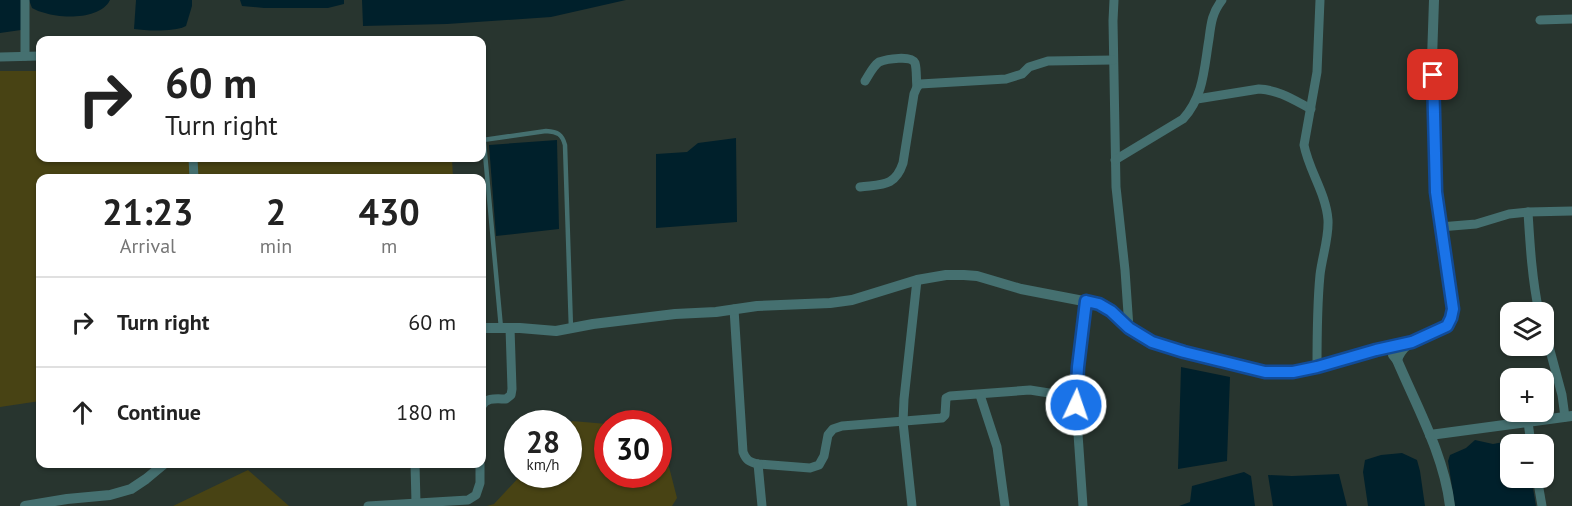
<!DOCTYPE html>
<html lang="en">
<head>
<meta charset="utf-8">
<style>
	body { margin:0; font-family:"PT Sans",sans-serif; background:#f2f2f2; color:#222; height:100vh; display:flex; flex-direction:column; font-size:22px; white-space:nowrap }
	* { box-sizing:border-box; margin:0 }
	p { font-size:20px; color:#767676 }
	.icon { flex:none; width:33px; height:33px; fill:none; stroke:currentColor; stroke-width:2; stroke-linecap:round; stroke-linejoin:round }
	.map { position:relative; flex:1; overflow:hidden }
	.side { position:absolute; left:36px; top:174px; width:450px; height:294px; display:flex; flex-direction:column; background:#fff; border-radius:12px; box-shadow:0 2px 4px #0004 }
	.side>* { flex:none }
	.top-card { position:absolute; left:36px; top:36px; width:450px; height:126px; border-radius:12px; box-shadow:0 2px 4px #0004; background:#fff; color:#222; overflow:hidden }
	.buttons { position:absolute; left:1500px; top:302px; display:grid; gap:12px }
	.buttons a { display:grid; place-items:center; width:54px; height:54px; border-radius:12px; background:#fff; box-shadow:0 2px 4px #0004; font-size:30px }
	.speed { position:absolute; left:504px; top:410px; display:flex; gap:12px; font-size:30px; font-weight:700; text-align:center }
	.speed>* { display:grid; place-content:center; width:78px; height:78px; border-radius:50%; background:#fff; box-shadow:0 2px 4px #0004; line-height:1 }
	.speed small { font-size:15px; font-weight:400 }
	.speed .limit { border:9px solid #d22; background:#fff; color:#111 }
	.pin { position:absolute; display:grid; place-items:center; width:51px; height:51px; color:#fff; margin:-26px; border-radius:12px; box-shadow:0 3px 9px #0006 }
	.me { position:absolute; width:66px; margin:-33px; rotate:3deg; stroke-linejoin:round; filter:drop-shadow(0 0 4px #0008) }
	.turn { display:flex; align-items:center; gap:21px; height:126px; padding:0 30px; font-size:27px }
	.turn .icon { width:78px; height:78px; stroke-width:2.5 }
	.turn b { display:block; font-size:42px; line-height:51px }
	.eta { display:flex; justify-content:space-evenly; align-items:center; height:102px; text-align:center }
	.eta b { font-size:36px; font-weight:700; line-height:42px }
	ul { padding:0; list-style:none }
	li { display:flex; align-items:center; gap:18px; height:90px; padding:0 30px; border-top:2px solid #e0e0e0 }
	li div { flex:1 }
	li b { display:block; font-size:22px }
	li em { font-style:normal }
	.map>svg:first-child { display:block }
</style>
</head>
<body>
<div class="map">
<svg width="1572" height="506" viewBox="0 0 1572 506">
	<rect width="100%" height="100%" fill="#28352f"/>
	<g fill="#484314">
		<polygon points="0,71 40,71 40,158 452,158 453,178 40,178 40,401 0,407"/>
		<polygon points="572,421 607,424 608,474 658,474 659,428 677,498 672,506 487,506 494,504 522,474 568,474 569,425"/>
		<polygon points="248,470 289,506 173,506"/>
	</g>
	<g fill="#00202b">
		<polygon points="0,0 21,0 21,30 0,33"/>
		<path d="M29,0H110C101,19 63,19 45,13C40,12 36,10 32,8Z"/>
		<path d="M136,0H192V6L186,26C174,32 147,31 134,29Z"/>
		<polygon points="240,0 344,0 344,4 328,8 264,8 242,6"/>
		<polygon points="362,0 626,0 551,17 447,24 363,26"/>
		<polygon points="736,138 737,222 656,228 656,154 687,152 698,143"/>
		<polygon points="557,140 559,229 496,236 489,145"/>
		<polygon points="1181,367 1230,377 1227,461 1178,469"/>
		<polygon points="1475,440 1493,444 1509,441 1522,444 1510,444 1510,477 1531,477 1536,506 1455,506 1448,461 1450,455 1466,448"/>
		<polygon points="1402,453 1417,460 1420,471 1425,506 1368,506 1363,472 1365,460 1381,455"/>
		<polygon points="1244,472 1251,476 1255,506 1179,506 1190,502 1192,486"/>
		<polygon points="1339,474 1347,506 1273,506 1268,475 1292,476"/>
	</g>
	<g fill="none" stroke-linecap="round" stroke-linejoin="round">
		<g stroke="#457070" stroke-width="4.5">
			<polyline points="474,38 474,40"/>
			<polyline points="482,121 501,328"/>
			<path d="M483,140L546,131C558,132 562,134 565,145L571,329"/>
		</g>
		<g stroke="#457070" stroke-width="9">
			<polyline points="25,0 25,56"/>
			<polyline points="1114,0 1113,21 1116,187 1125,270 1129,328"/>
			<polyline points="1540,20 1572,19"/>
			<polyline points="0,57 40,56"/>
			<path d="M865,81C869,75 873,66 879,62C887,59 911,55 915,63C917,70 916,80 917,87"/>
			<path d="M1197,99L1259,89C1279,90 1294,100 1311,109"/>
			<polyline points="193,158 194,178"/>
			<path d="M1115,160L1183,119C1204,96 1204,68 1209,39C1211,23 1212,13 1222,0"/>
			<path d="M860,187C882,184 895,187 903,163L914,94L917,87L920,84L1006,79L1022,74L1029,67L1048,61L1113,60"/>
			<path d="M1528,212C1530,245 1532,279 1539,312"/>
			<polyline points="1440,227 1476,224 1509,214 1528,212 1572,211"/>
			<path d="M734,309L743,452C746,460 749,462 758,464L810,468L819,465L824,456L828,435L833,429L842,426L942,418L945,415L946,398L950,396L1030,390L1049,393L1076,405"/>
			<polyline points="1544,328 1562,395 1565,417"/>
			<path d="M1317,367C1317,337 1317,306 1320,275C1322,257 1329,238 1328,220C1326,193 1309,171 1304,145L1317,72L1320,0"/>
			<polyline points="980,395 997,447 1005,506"/>
			<path d="M482,406C486,397 497,399 506,399L511,395L512,389L510,328"/>
			<polyline points="1528,422 1531,444"/>
			<polyline points="415,464 416,503"/>
			<polyline points="758,464 762,506"/>
			<polyline points="1537,477 1542,506"/>
			<polyline points="368,506 468,500 476,495 480,483 480,464"/>
			<polyline points="912,506 903,422 904,399 917,280"/>
			<polyline points="1083,506 1076,405 1078,367 1086,301"/>
		</g>
		<g stroke="#457070" stroke-width="10">
			<polyline points="482,328 520,328 556,331 593,324 675,314 716,312 757,306 830,303 852,300 917,280 946,275 964,275 977,276 1021,289 1099,304 1111,311 1129,328 1152,342 1184,352 1265,372 1293,372 1317,367 1376,350 1412,342"/>
			<path d="M1393,355L1397,360C1417,407 1444,455 1450,506"/>
			<path d="M1397,360C1401,348 1412,340 1424,335C1431,332 1440,332 1446,327C1451,322 1452,315 1453,309L1436,192L1432,59L1434,0"/>
			<polyline points="1430,435 1572,416"/>
			<polyline points="25,506 67,499 110,495 131,489 146,479 164,464"/>
		</g>
	</g>
	<g fill="none" stroke-linecap="round" stroke-linejoin="round">
		<g stroke="#114b97" stroke-width="15">
			<polyline id="route" points="1076,405 1078,367 1086,301 1099,304 1111,311 1129,328 1152,342 1184,352 1265,372 1293,372 1317,367 1376,350 1412,342 1447,326 1451,318 1453,309 1436,192 1433,75"/>
		</g>
		<use href="#route" stroke="#1a73e8" stroke-width="10"/>
	</g>
</svg>
<div class="buttons">
<a><svg class="icon" aria-label="layers" viewBox="0 0 24 24"><path d="M12 4l9 5-9 5-9-5zM3 14l9 5 9-5"/></svg></a>
<a>+</a>
<a>−</a>
</div>
<div class="speed"><div>28<small>km/h</small></div><div class="limit">30</div></div>
<div class="pin" style="left:1433px;top:75px;background:#d93025"><svg class="icon" aria-label="arrive" viewBox="0 0 24 24"><path d="M6 21V4h12l-3 4 3 4H6"/></svg></div>
<svg class="me" style="left:1076px;top:405px" viewBox="-20 -20 40 40"><circle r="17" fill="#1a73e8" stroke="#fff" stroke-width="3"/><path d="M0-11L8 9 0 5-8 9z" fill="#fff"/></svg>
<div class="top-card">
<div class="turn"><svg class="icon" aria-label="right" viewBox="0 0 24 24"><path d="M7 20v-9h11M14 6l5 5-5 5"/></svg><div><b>60 m</b>Turn right</div></div>
</div>
<section class="side">
<div class="eta">
<div><b>21:23</b><p>Arrival</p></div>
<div><b>2</b><p>min</p></div>
<div><b>430</b><p>m</p></div>
</div>
<ul>
<li><svg class="icon" aria-label="right" viewBox="0 0 24 24"><path d="M7 20v-9h11M14 6l5 5-5 5"/></svg><div><b>Turn right</b></div><em>60 m</em></li>
<li><svg class="icon" aria-label="ahead" viewBox="0 0 24 24"><path d="M12 20V5M6 11l6-6 6 6"/></svg><div><b>Continue</b></div><em>180 m</em></li>
</ul>
</section>
</div>
</body>
</html>
